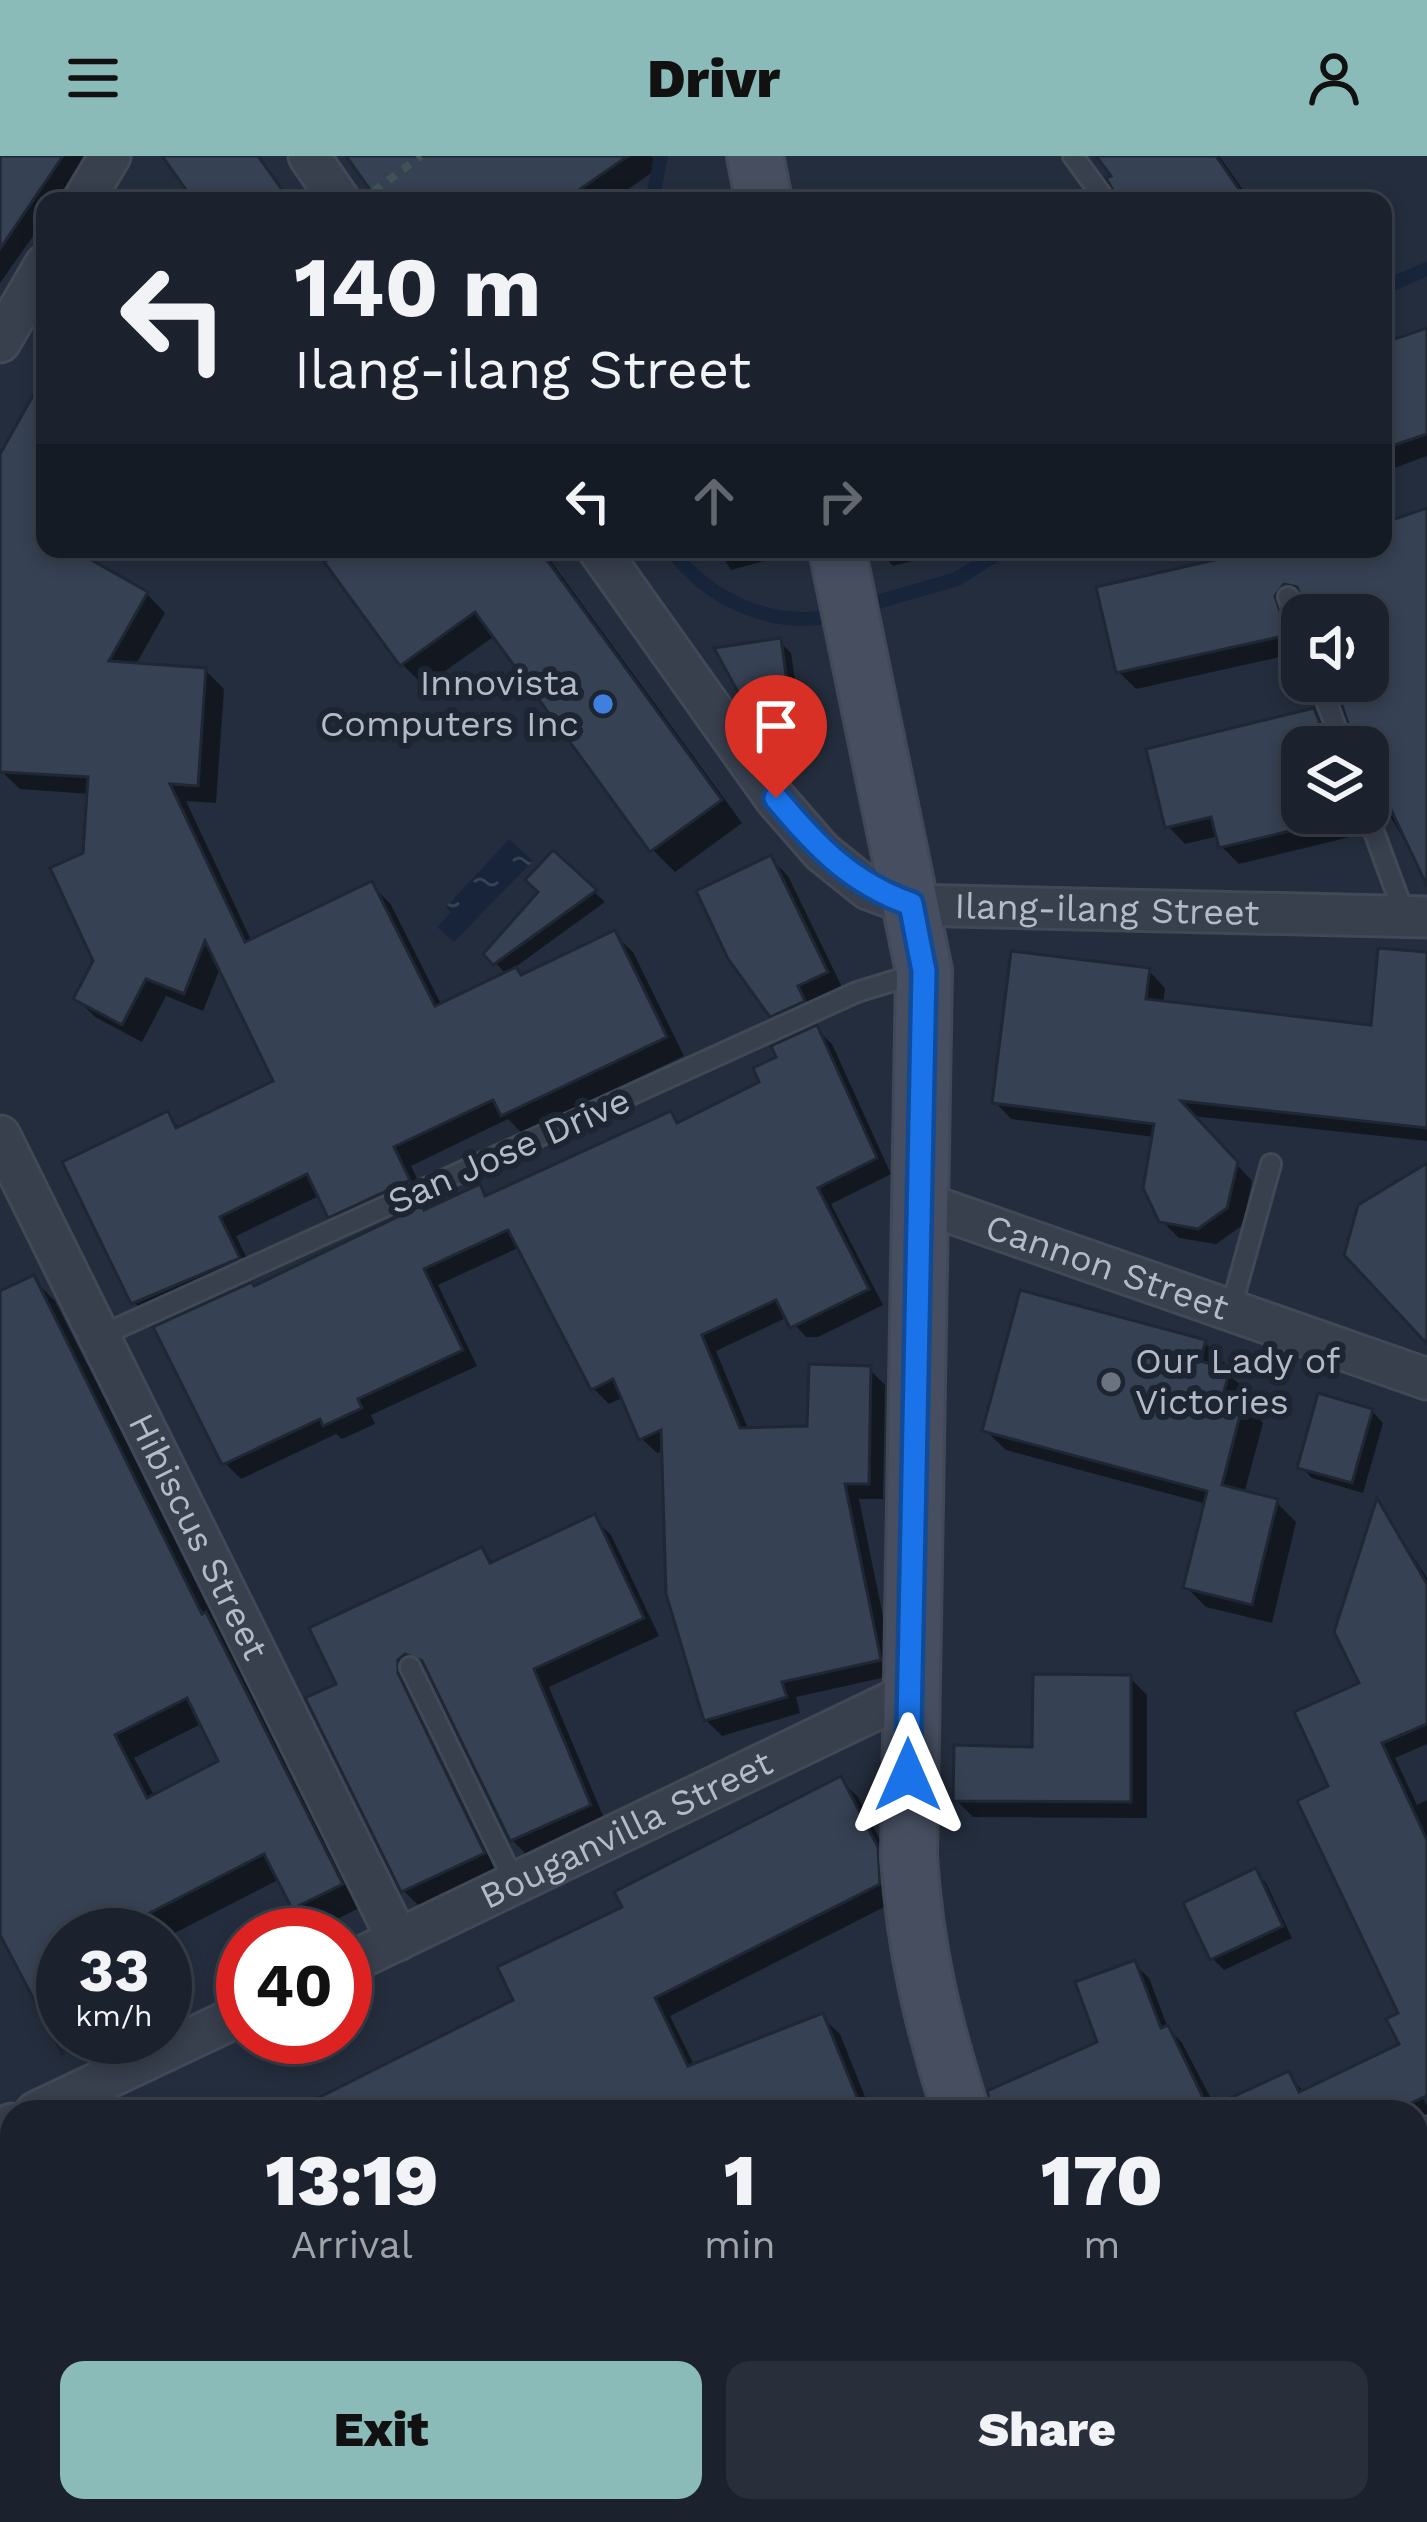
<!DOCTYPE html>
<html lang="en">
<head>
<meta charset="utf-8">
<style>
	body { margin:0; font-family:"Work Sans",sans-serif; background:#282f3a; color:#f1f3f6; height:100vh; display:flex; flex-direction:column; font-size:45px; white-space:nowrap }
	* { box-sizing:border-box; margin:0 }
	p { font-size:39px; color:#a0a4aa }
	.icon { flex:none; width:66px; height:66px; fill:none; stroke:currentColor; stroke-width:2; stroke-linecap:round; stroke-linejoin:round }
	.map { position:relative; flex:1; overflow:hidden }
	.details { position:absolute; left:0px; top:1944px; width:1428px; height:423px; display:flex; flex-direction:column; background:#1b222e; border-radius:36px 36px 0 0; box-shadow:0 6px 18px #0003,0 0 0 3px #393f4a }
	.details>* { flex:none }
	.banner { position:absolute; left:36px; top:36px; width:1356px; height:366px; border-radius:24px; box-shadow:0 6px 18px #0003,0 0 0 3px #393f4a; background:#1b222e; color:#f1f3f6; overflow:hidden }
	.fabs { position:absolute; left:1281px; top:438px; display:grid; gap:24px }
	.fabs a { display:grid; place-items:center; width:108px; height:108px; border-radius:24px; background:#1b222e; box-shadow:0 6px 18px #0003,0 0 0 3px #393f4a; font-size:60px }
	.speed { position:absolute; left:36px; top:1752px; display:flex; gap:24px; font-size:60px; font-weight:700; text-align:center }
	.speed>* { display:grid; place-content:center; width:156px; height:156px; border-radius:50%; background:#1b222e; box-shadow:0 6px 18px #0003,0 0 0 3px #393f4a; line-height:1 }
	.speed small { font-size:30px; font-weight:400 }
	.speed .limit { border:18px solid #d22; background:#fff; color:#111 }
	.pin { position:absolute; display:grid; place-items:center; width:102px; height:102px; color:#fff; margin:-123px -51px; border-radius:50% 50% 50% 0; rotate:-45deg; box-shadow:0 0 12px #0007 }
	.pin .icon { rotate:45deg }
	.me { position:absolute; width:132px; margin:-66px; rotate:0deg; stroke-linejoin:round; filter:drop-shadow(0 0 9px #0008) }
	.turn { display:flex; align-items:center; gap:42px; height:252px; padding:0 60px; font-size:54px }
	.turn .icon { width:156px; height:156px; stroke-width:2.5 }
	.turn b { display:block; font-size:84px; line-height:102px }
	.lanes { display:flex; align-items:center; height:114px; padding:0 60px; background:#0003; justify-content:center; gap:60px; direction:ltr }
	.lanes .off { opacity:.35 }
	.eta { display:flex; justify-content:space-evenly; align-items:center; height:204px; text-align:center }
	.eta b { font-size:72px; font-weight:800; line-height:84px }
	.button { display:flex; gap:24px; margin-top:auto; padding:24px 60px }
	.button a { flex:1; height:138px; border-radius:24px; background:#8bbbb9; color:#111; font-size:48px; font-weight:800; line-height:138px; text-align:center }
	.button a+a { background:#282f3a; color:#f1f3f6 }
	header { display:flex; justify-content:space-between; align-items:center; height:156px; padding:0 60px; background:#8bbbb9; color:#111; font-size:54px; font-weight:800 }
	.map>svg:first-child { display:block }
</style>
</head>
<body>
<header><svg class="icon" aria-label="menu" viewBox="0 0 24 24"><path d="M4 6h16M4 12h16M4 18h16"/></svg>Drivr<svg class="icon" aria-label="person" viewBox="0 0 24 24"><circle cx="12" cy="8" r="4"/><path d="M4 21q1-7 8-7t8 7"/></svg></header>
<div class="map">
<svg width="1427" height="2366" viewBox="0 0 1427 2366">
	<defs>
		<pattern id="water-ripples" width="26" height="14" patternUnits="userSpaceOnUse" patternTransform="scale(3)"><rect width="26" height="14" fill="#17243a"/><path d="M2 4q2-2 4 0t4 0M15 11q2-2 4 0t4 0" fill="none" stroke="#364255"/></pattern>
	</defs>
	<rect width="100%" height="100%" fill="#242d3d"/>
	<polygon fill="url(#water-ripples)" points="509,683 533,705 454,786 437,771 451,756 446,751"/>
	<g fill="#0007" fill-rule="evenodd">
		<polygon points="0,0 90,0 58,45 45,45 45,63 0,127"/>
		<polygon points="165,0 258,0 290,45 171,45 189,32"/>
		<polygon points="349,0 652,0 660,11 611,45 381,45"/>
		<polygon points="1100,0 1219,0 1251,45 1123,45 1116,22"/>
		<polygon points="1077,33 1089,45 1037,45"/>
		<polygon points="1427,175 1427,300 1383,316 1383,191"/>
		<polygon points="45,224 45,393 70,393 147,438 165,457 135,510 205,514 224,533 216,647 186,645 252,786 371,729 390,747 442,850 507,819 487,798 542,736 553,698 605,746 514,812 523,821 614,778 633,796 684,900 522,977 508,963 411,1010 427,1043 349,1079 321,1039 236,1080 256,1121 152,1165 134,1146 167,959 181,973 277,927 221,810 203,855 166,840 142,886 95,861 77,843 97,805 90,638 20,633 1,615 0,304"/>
		<polygon points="1427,355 1427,723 1390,660 1374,664 1370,676 1239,708 1222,691 1219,680 1185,688 1168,670 1313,555 1331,572 1338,591 1302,591 1302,657 1368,657 1368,591 1359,591 1336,525 1368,525 1368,459 1312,459 1307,445 1295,448 1290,459 1302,496 1136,533 1119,516 1275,393 1383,393 1383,370"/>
		<polygon points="347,393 542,393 742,667 675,716 653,694 496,479 424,530 402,508"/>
		<polygon points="718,393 793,393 794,397 731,414"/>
		<polygon points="878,393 956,393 893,410"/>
		<polygon points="780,486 791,497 798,544 754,550 742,539"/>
		<polygon points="771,703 788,720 843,833 790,876 773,859"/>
		<polygon points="1427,799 1427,985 1192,960 1252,1025 1243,1069 1216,1088 1179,1082 1162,1065 1154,981 1011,963 995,946 1149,815 1165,832 1163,848 1374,873"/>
		<polygon points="816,873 832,888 891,1018 831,1048 883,1149 818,1181 806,1181 788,1161 716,1195 749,1275 810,1273 869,1213 885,1229 883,1343 859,1343 895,1519 796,1541 800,1557 722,1580 706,1564 665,1294 657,1297 641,1282 624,1241 609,1248 593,1232 520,1091 438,1129 477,1210 371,1259 375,1268 342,1283 336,1278 241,1323 225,1307 254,1133 479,1031 489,1041 671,959 681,969 763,927 780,902"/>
		<path d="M33,1123L55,1145L363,1750L316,1774L294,1752L280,1723L165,1782L63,1779V1878L0,1772V1139ZM203,1567L222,1606L155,1641L134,1602Z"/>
		<polygon points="1204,1186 1225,1207 1223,1214 1249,1236 1245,1249 1263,1267 1244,1338 1276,1346 1296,1366 1272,1467 1206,1451 1186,1431 1207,1348 1006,1294 985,1274"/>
		<polygon points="1372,1255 1383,1267 1363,1337 1312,1322 1301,1311"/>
		<polygon points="1379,1348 1427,1422 1427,1588 1395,1602 1417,1649 1427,1644 1427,1964 1416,1968 1416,1956 991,1956 991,1937 1101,1888 1134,1808 1149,1822 1168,1872 1182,1887 1216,1952 1288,1919 1305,1937 1402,1890 1402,1859 1332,1631 1363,1528"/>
		<polygon points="594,1362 611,1379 659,1480 549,1531 606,1667 529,1701 512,1684 429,1512 412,1527 500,1714 420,1751 403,1734 340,1529 482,1394 495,1408"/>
		<polygon points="1130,1522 1147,1539 1147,1662 973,1661 956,1644"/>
		<polygon points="840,1624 858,1641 894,1711 896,1745 670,1860 695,1911 822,1861 840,1878 871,1956 297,1956 517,1846 626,1753"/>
		<polygon points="1255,1716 1266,1727 1292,1782 1224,1814 1213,1803"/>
		<polygon points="165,1785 185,1824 165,1834"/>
		<polygon points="1427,2028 1427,2366 1177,2366 1171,2355 1416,2355 1416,2033"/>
		<polygon points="12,2052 12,2355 593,2355 567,2366 449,2366 442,2358 436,2366 0,2366 0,2058"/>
		<polygon points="730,2355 1054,2355 1059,2366 932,2366 925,2358 918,2366 735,2366"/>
	</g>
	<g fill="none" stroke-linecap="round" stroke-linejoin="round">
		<g stroke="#17243a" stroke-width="14">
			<polyline points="652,45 661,0"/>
			<polyline points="1383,132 1427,113"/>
			<path d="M671,393C708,445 777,475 839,458"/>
			<polyline points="860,451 957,423 1004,393"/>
		</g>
	</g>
	<g fill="#364153" stroke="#1f2634" stroke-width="3" fill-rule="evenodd">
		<polygon points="0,0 63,0 0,93"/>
		<polygon points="162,0 258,0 290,45 194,45"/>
		<polygon points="346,0 628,0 563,45 378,45"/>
		<polygon points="1096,0 1216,0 1247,45 1119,45 1106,22 1111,20"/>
		<polygon points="1427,172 1427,278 1383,293 1383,187"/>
		<polygon points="45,218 45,393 72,393 148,436 109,505 206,512 198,630 170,628 245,786 372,725 435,850 516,811 521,819 615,774 667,881 501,960 493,944 394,991 410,1024 328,1062 307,1018 220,1061 240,1102 131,1148 62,1006 168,955 176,972 273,925 205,785 184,838 146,823 122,869 73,843 93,805 50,712 83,697 88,621 0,616 0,298"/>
		<polygon points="1427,352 1427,730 1368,605 1368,591 1356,591 1337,535 1368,525 1368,459 1309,459 1297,431 1284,428 1275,440 1288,479 1116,517 1096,431 1262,393 1383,393 1383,367"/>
		<polygon points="342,393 539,393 722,644 650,696 475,456 400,510 324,406"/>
		<polygon points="781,482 788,534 740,540 714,492"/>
		<polygon points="1314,552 1329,591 1302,591 1302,672 1219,692 1211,661 1165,672 1146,593"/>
		<polygon points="553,694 597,734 493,809 483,798 538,736 525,724"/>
		<polygon points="771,699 828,816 798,830 805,845 770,861 728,803 696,735"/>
		<polygon points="1378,792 1427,796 1427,972 1181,945 1238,1006 1227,1052 1198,1073 1159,1066 1143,1032 1154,968 992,947 1011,795 1150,812 1146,843 1371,869"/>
		<polygon points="817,869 877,1002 818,1032 869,1133 790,1172 776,1144 702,1179 740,1272 807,1270 809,1208 871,1210 869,1328 845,1328 881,1504 782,1526 787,1541 704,1565 666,1438 661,1274 639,1284 613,1223 591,1234 508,1074 424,1113 463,1194 358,1243 362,1252 323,1270 320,1263 222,1309 153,1171 252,1126 254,1130 422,1049 424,1054 480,1028 485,1040 671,955 677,967 759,926 753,912 776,901 771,890"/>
		<polygon points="1427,1007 1427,1188 1344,1099 1358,1049"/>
		<path d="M34,1119L202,1458L206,1456L343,1728L292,1753L264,1698L144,1760L153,1779H63V1899L0,1779V1135ZM187,1542L218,1605L147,1642L115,1579Z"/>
		<polygon points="1020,1134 1206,1184 1200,1205 1230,1213 1223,1239 1244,1244 1222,1329 1278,1343 1252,1449 1183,1432 1207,1335 982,1275"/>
		<polygon points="1318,1237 1373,1253 1352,1327 1297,1312"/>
		<polygon points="1377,1342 1427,1428 1427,1568 1382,1587 1427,1684 1427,1948 1424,1941 1392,1956 992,1956 987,1935 1097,1886 1075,1826 1135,1804 1161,1872 1168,1869 1208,1952 1289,1915 1299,1936 1399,1888 1386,1863 1398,1857 1297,1645 1328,1630 1294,1556 1359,1527 1334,1476"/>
		<polygon points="595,1358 644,1462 534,1513 591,1649 510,1685 422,1505 405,1498 398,1504 398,1517 485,1697 401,1736 305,1542 336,1528 309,1472 482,1391 490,1407"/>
		<polygon points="1033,1518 1131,1519 1131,1646 953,1645 954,1589 1032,1591"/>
		<polygon points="841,1620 878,1691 880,1728 655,1842 688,1910 823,1857 863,1956 290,1956 513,1844 497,1811 622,1751 614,1736"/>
		<polygon points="1256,1712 1283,1770 1210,1804 1183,1747"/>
	</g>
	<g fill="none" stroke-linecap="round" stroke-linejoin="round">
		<g stroke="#414856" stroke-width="24">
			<g id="lane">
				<polyline points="1073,0 1106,45"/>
				<polyline points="1288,441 1302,478"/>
				<polyline points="1319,525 1343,591"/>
				<polyline points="1367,657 1405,760"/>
				<polyline points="1230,1156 1271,1008"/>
				<polyline points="96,1182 857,836 919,817"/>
				<polyline points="410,1511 515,1727"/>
				<polyline points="429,2355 434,2366"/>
				<polyline points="912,2355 917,2366"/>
			</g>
		</g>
		<g stroke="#414856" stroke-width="45">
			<g id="street">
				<polyline points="309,0 340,45"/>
				<polyline points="83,45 110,0"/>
				<polyline points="0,186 45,109"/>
				<path id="s1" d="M598,393L775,642L822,696L868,733L911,749L1427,761"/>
				<path id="s2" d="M0,980L398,1784"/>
				<path id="s3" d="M923,1047L1427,1223"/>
				<path id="s4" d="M345,1809L908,1538"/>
				<polyline points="36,1956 243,1858"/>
				<polyline points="0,1973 12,1968"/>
				<polyline points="1416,1986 1427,1981"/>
				<polyline points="615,2366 639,2355"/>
			</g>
		</g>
		<g stroke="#414856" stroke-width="60">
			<g id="secondary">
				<polyline points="755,0 764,45"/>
				<path d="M837,393L924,815L909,1701C915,1795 933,1867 961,1956"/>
				<polyline points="1106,2355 1111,2366"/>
			</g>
		</g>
		<polyline stroke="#3f5356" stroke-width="8" stroke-dasharray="9 9" stroke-linecap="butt" points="374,35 421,0"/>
		<use href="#lane" stroke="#383f4d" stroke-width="18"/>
		<use href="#street" stroke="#383f4d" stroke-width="39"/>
		<use href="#secondary" stroke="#464e60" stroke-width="54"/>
	</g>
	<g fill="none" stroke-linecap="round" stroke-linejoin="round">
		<g stroke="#114b97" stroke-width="30">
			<path id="route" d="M776,642C816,690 851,727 911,748L924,815L908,1619"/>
		</g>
		<use href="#route" stroke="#1a73e8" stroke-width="21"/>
	</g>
	<circle fill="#3f7fe0" stroke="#1d2432" stroke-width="4.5" cx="603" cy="548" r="12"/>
	<circle fill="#6b7280" stroke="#1d2432" stroke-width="4.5" cx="1111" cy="1226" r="12"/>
	<g text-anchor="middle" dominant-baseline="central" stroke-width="12" stroke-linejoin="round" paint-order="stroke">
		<g font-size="36" fill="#b4bac8" stroke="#1d2432" text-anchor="end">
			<text x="579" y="527">Innovista<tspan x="579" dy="41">Computers Inc</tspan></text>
			<text x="1135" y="1205" text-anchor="start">Our Lady of<tspan x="1135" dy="41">Victories</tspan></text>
		</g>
		<g font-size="36" fill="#b4bac8" stroke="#1d2432">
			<text stroke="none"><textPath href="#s1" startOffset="678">Ilang-ilang Street</textPath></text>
			<text transform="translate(509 995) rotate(-24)">San Jose Drive</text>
			<text stroke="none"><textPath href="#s3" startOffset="195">Cannon Street</textPath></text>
			<text stroke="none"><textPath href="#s2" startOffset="447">Hibiscus Street</textPath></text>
			<text stroke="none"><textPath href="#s4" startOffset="312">Bouganvilla Street</textPath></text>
		</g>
	</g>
</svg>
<div class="fabs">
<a><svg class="icon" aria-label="sound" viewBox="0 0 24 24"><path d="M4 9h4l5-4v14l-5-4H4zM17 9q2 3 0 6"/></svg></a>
<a><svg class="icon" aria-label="layers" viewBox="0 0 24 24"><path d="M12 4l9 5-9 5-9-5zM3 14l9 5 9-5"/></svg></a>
</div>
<div class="speed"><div>33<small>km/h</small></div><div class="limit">40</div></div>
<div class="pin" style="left:776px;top:642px;background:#d93025"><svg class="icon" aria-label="arrive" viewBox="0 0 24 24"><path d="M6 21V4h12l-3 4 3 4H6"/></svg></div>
<svg class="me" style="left:908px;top:1619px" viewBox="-20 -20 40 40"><path d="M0-17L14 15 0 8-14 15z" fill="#1a73e8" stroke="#fff" stroke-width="4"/></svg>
<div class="banner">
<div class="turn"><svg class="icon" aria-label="left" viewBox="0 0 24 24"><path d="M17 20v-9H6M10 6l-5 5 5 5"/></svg><div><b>140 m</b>Ilang-ilang Street</div></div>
<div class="lanes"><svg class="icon" aria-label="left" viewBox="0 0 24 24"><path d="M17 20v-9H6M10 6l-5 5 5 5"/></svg><svg class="icon off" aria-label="ahead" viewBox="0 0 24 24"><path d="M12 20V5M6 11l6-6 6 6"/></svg><svg class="icon off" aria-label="right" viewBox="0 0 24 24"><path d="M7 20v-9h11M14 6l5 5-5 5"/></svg></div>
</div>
<section class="details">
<div class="eta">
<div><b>13:19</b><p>Arrival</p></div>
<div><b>1</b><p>min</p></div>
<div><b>170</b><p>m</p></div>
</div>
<div class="button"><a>Exit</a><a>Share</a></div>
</section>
</div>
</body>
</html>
